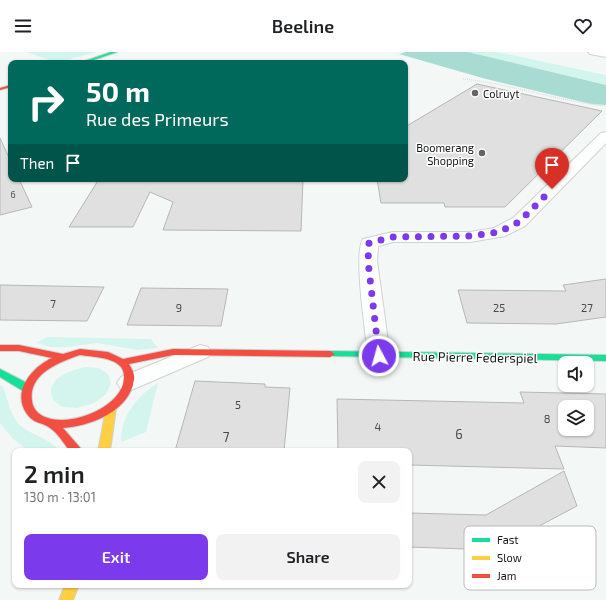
<!DOCTYPE html>
<html lang="en">
<head>
<meta charset="utf-8">
<style>
	body { margin:0; font-family:"Exo 2",sans-serif; background:#f2f2f2; color:#202124; height:100vh; display:flex; flex-direction:column; font-size:15px; white-space:nowrap }
	* { box-sizing:border-box; margin:0 }
	p { font-size:13px; color:#757577 }
	.icon { flex:none; width:22px; height:22px; fill:none; stroke:currentColor; stroke-width:2; stroke-linecap:round; stroke-linejoin:round }
	.map { position:relative; flex:1; overflow:hidden }
	.drawer { position:absolute; left:12px; top:396px; width:400px; height:140px; display:flex; flex-direction:column; background:#fff; border-radius:8px; box-shadow:0 1px 3px #0004 }
	.drawer>* { flex:none }
	.guide { position:absolute; left:8px; top:8px; width:400px; height:122px; border-radius:8px; box-shadow:0 1px 3px #0004; background:#00695c; color:#fff; overflow:hidden }
	.controls { position:absolute; left:558px; top:304px; display:grid; gap:8px }
	.controls a { display:grid; place-items:center; width:36px; height:36px; border-radius:8px; background:#fff; box-shadow:0 1px 3px #0004; font-size:20px }
	.pin { position:absolute; display:grid; place-items:center; width:34px; height:34px; color:#fff; margin:-41px -17px; border-radius:50% 50% 50% 0; rotate:-45deg; box-shadow:0 0 4px #0007 }
	.pin .icon { rotate:45deg }
	.me { position:absolute; width:44px; margin:-22px; rotate:354deg; stroke-linejoin:round; filter:drop-shadow(0 0 3px #0008) }
	.turn { display:flex; align-items:center; gap:14px; height:84px; padding:0 12px; font-size:18px }
	.turn .icon { width:52px; height:52px; stroke-width:2.5 }
	.turn b { display:block; font-size:28px; line-height:34px }
	.then { display:flex; align-items:center; height:38px; padding:0 12px; background:#0003; gap:8px; font-size:15px }
	.round { display:grid; place-items:center; flex:none; width:42px; height:42px; border-radius:8px; background:#f2f2f2 }
	.overview { display:flex; align-items:center; justify-content:space-between; height:68px; padding:0 12px }
	h1 { font-size:24px; font-weight:600; line-height:30px }
	.cta { display:flex; gap:8px; margin-top:auto; padding:8px 12px }
	.cta a { flex:1; height:46px; border-radius:8px; background:#7c3aed; color:#fff; font-size:16px; font-weight:600; line-height:46px; text-align:center }
	.cta a+a { background:#f2f2f2; color:#202124 }
	header { display:flex; justify-content:space-between; align-items:center; height:52px; padding:0 12px; background:#fff; font-size:18px; font-weight:600 }
	.map>svg:first-child { display:block }
</style>
</head>
<body>
<header><svg class="icon" aria-label="menu" viewBox="0 0 24 24"><path d="M4 6h16M4 12h16M4 18h16"/></svg>Beeline<svg class="icon" aria-label="heart" viewBox="0 0 24 24"><path d="M12 20l-8-8c-3-5 5-10 8-4 3-6 11-1 8 4z"/></svg></header>
<div class="map">
<svg width="606" height="548" viewBox="0 0 606 548">
	<rect width="100%" height="100%" fill="#f3f8f6"/>
	<g fill="#d4f5ee">
		<polygon points="27,0 96,0 57,11"/>
		<polygon points="468,0 497,0 606,23 606,33"/>
		<polygon points="47,285 151,287 158,296 137,298 97,291 68,295 51,295 36,291"/>
		<path d="M85,315L99,316L108,322L111,331L106,342L94,351L77,356L62,355L53,348C52,345 51,341 51,338C53,323 73,318 85,315Z"/>
		<path d="M158,331L146,380L121,390C120,365 138,343 158,331Z"/>
		<path d="M0,333L3,335C8,346 9,360 17,370C28,383 47,384 60,399H29L12,386L0,371Z"/>
	</g>
	<polygon fill="#a8dcd2" points="406,0 468,0 606,33 606,53 591,52 486,27 399,2"/>
	<g fill="#dfe0df" stroke="#b6b7b6" fill-rule="evenodd">
		<polygon points="477,32 602,59 505,155 445,155 444,151 381,151 377,127 405,127 405,75"/>
		<polygon points="0,86 11,110 11,127 19,127 32,155 0,163"/>
		<polygon points="99,127 303,127 301,179 163,178 173,150 150,140 133,175 69,175"/>
		<polygon points="606,227 606,265 556,272 467,271 458,238 566,239 563,233"/>
		<polygon points="0,233 104,235 87,269 0,268"/>
		<polygon points="141,236 228,237 221,274 127,273"/>
		<polygon points="195,329 265,332 265,335 290,336 284,399 175,399"/>
		<path d="M520,340L606,342V396L555,394L564,417L409,413V399H338L337,347L524,351ZM565,355H587V377H565Z"/>
		<polygon points="564,419 577,454 494,498 409,495 409,461 486,463"/>
	</g>
	<g fill="none" stroke-linecap="round" stroke-linejoin="round">
		<g stroke="#cfd3d2" stroke-width="2">
			<g id="street">
				<polygon points="588,0 606,0 606,5 590,2"/>
				<path d="M606,80V91L525,174L505,184L470,190H393L378,194L377,209L390,304L387,309L379,312L371,309L368,304C366,283 353,201 363,187L393,180H470L494,176L513,166L601,81Z"/>
				<polygon points="200,293 208,295 211,300 208,305 129,339 121,337 117,331 121,325"/>
			</g>
		</g>
		<g stroke="#cfd3d2" stroke-width="2">
			<g id="fast">
				<polygon points="111,0 117,0 85,11 79,11"/>
				<polygon points="330,299 606,303 606,309 327,304 325,302 327,300"/>
				<polygon points="0,317 31,333 32,336 31,339 23,339 0,325"/>
			</g>
		</g>
		<g stroke="#cfd3d2" stroke-width="2">
			<g id="slow">
				<polygon points="111,353 115,354 116,357 110,399 98,399 106,357 107,354"/>
				<polygon points="65,533 79,533 73,548 59,548"/>
			</g>
		</g>
		<g stroke="#cfd3d2" stroke-width="2">
			<g id="jam">
				<polygon points="11,33 11,35 0,38 0,36"/>
				<path d="M0,293H19L63,302L80,297L108,300L123,307L173,297L330,299L335,302L330,305L173,303L129,312C131,316 134,320 134,324C135,326 133,330 133,333C125,361 89,374 63,376L83,399H70C64,392 58,381 50,376C43,370 35,373 27,362C11,340 32,315 52,306L19,299H0ZM80,303C92,305 113,305 121,315C125,320 124,326 123,332C116,357 71,374 48,366C40,364 33,358 32,349C28,322 59,310 80,303Z"/>
			</g>
		</g>
		<path stroke="#dfe0e0" stroke-width="1.5" stroke-dasharray="1 1" stroke-linecap="butt" d="M463,27C511,32 558,49 606,54"/>
		<use href="#street" fill="#fdfefe" fill-rule="evenodd"/>
		<use href="#fast" fill="#16e098" fill-rule="evenodd"/>
		<use href="#slow" fill="#ffcf43" fill-rule="evenodd"/>
		<use href="#jam" fill="#f24e42" fill-rule="evenodd"/>
	</g>
	<g fill="none" stroke-linecap="round" stroke-linejoin="round">
		<polyline stroke="#7c3aed" stroke-width="7" stroke-dasharray="0 12.6" points="379,304 368,209 369,191 393,185 470,184 499,180 519,170 552,137"/>
	</g>
	<g fill="#636665" stroke="#fff" stroke-width="1.5">
		<circle cx="475" cy="41" r="4"/>
		<circle cx="482" cy="101" r="4"/>
	</g>
	<g text-anchor="middle" dominant-baseline="central" stroke-width="3" stroke-linejoin="round" paint-order="stroke">
		<g font-size="9" fill="#484a49">
			<text x="13" y="142">6</text>
		</g>
		<g font-size="11" fill="#151817" stroke="#fff" text-anchor="start">
			<text x="483" y="41">Colruyt</text>
			<text x="474" y="95" text-anchor="end">Boomerang<tspan x="474" dy="13">Shopping</tspan></text>
		</g>
		<g font-size="11" fill="#484a49">
			<text x="53" y="251">7</text>
			<text x="179" y="255">9</text>
			<text x="499" y="255">25</text>
			<text x="587" y="255">27</text>
			<text x="238" y="352">5</text>
			<text x="547" y="366">8</text>
			<text x="378" y="374">4</text>
		</g>
		<g font-size="13" fill="#151817" stroke="#fff">
			<text transform="translate(475 305) rotate(1)">Rue Pierre Federspiel</text>
		</g>
		<g font-size="13" fill="#484a49">
			<text x="459" y="382">6</text>
			<text x="226" y="385">7</text>
		</g>
	</g>
	<rect x="464" y="474" width="132" height="64" rx="6" fill="#fff" stroke="#b9bab9" stroke-width="1"/>
	<rect x="472" y="486" width="18" height="4" fill="#16e098"/>
	<rect x="472" y="504" width="18" height="4" fill="#ffcf43"/>
	<rect x="472" y="522" width="18" height="4" fill="#f24e42"/>
	<g font-size="11" fill="#151817">
		<text x="497" y="492">Fast</text>
		<text x="497" y="510">Slow</text>
		<text x="497" y="528">Jam</text>
	</g>
</svg>
<div class="controls">
<a><svg class="icon" aria-label="sound" viewBox="0 0 24 24"><path d="M4 9h4l5-4v14l-5-4H4zM17 9q2 3 0 6"/></svg></a>
<a><svg class="icon" aria-label="layers" viewBox="0 0 24 24"><path d="M12 4l9 5-9 5-9-5zM3 14l9 5 9-5"/></svg></a>
</div>
<div class="pin" style="left:552px;top:137px;background:#d93025"><svg class="icon" aria-label="arrive" viewBox="0 0 24 24"><path d="M6 21V4h12l-3 4 3 4H6"/></svg></div>
<svg class="me" style="left:379px;top:304px" viewBox="-20 -20 40 40"><circle r="17" fill="#7c3aed" stroke="#fff" stroke-width="3"/><path d="M0-11L8 9 0 5-8 9z" fill="#fff"/></svg>
<div class="guide">
<div class="turn"><svg class="icon" aria-label="right" viewBox="0 0 24 24"><path d="M7 20v-9h11M14 6l5 5-5 5"/></svg><div><b>50 m</b>Rue des Primeurs</div></div>
<div class="then">Then<svg class="icon" aria-label="arrive" viewBox="0 0 24 24"><path d="M6 21V4h12l-3 4 3 4H6"/></svg></div>
</div>
<section class="drawer">
<div class="overview"><div><h1>2 min</h1><p>130 m · 13:01</p></div><a class="round"><svg class="icon" aria-label="close" viewBox="0 0 24 24"><path d="M6 6l12 12M18 6L6 18"/></svg></a></div>
<div class="cta"><a>Exit</a><a>Share</a></div>
</section>
</div>
</body>
</html>
